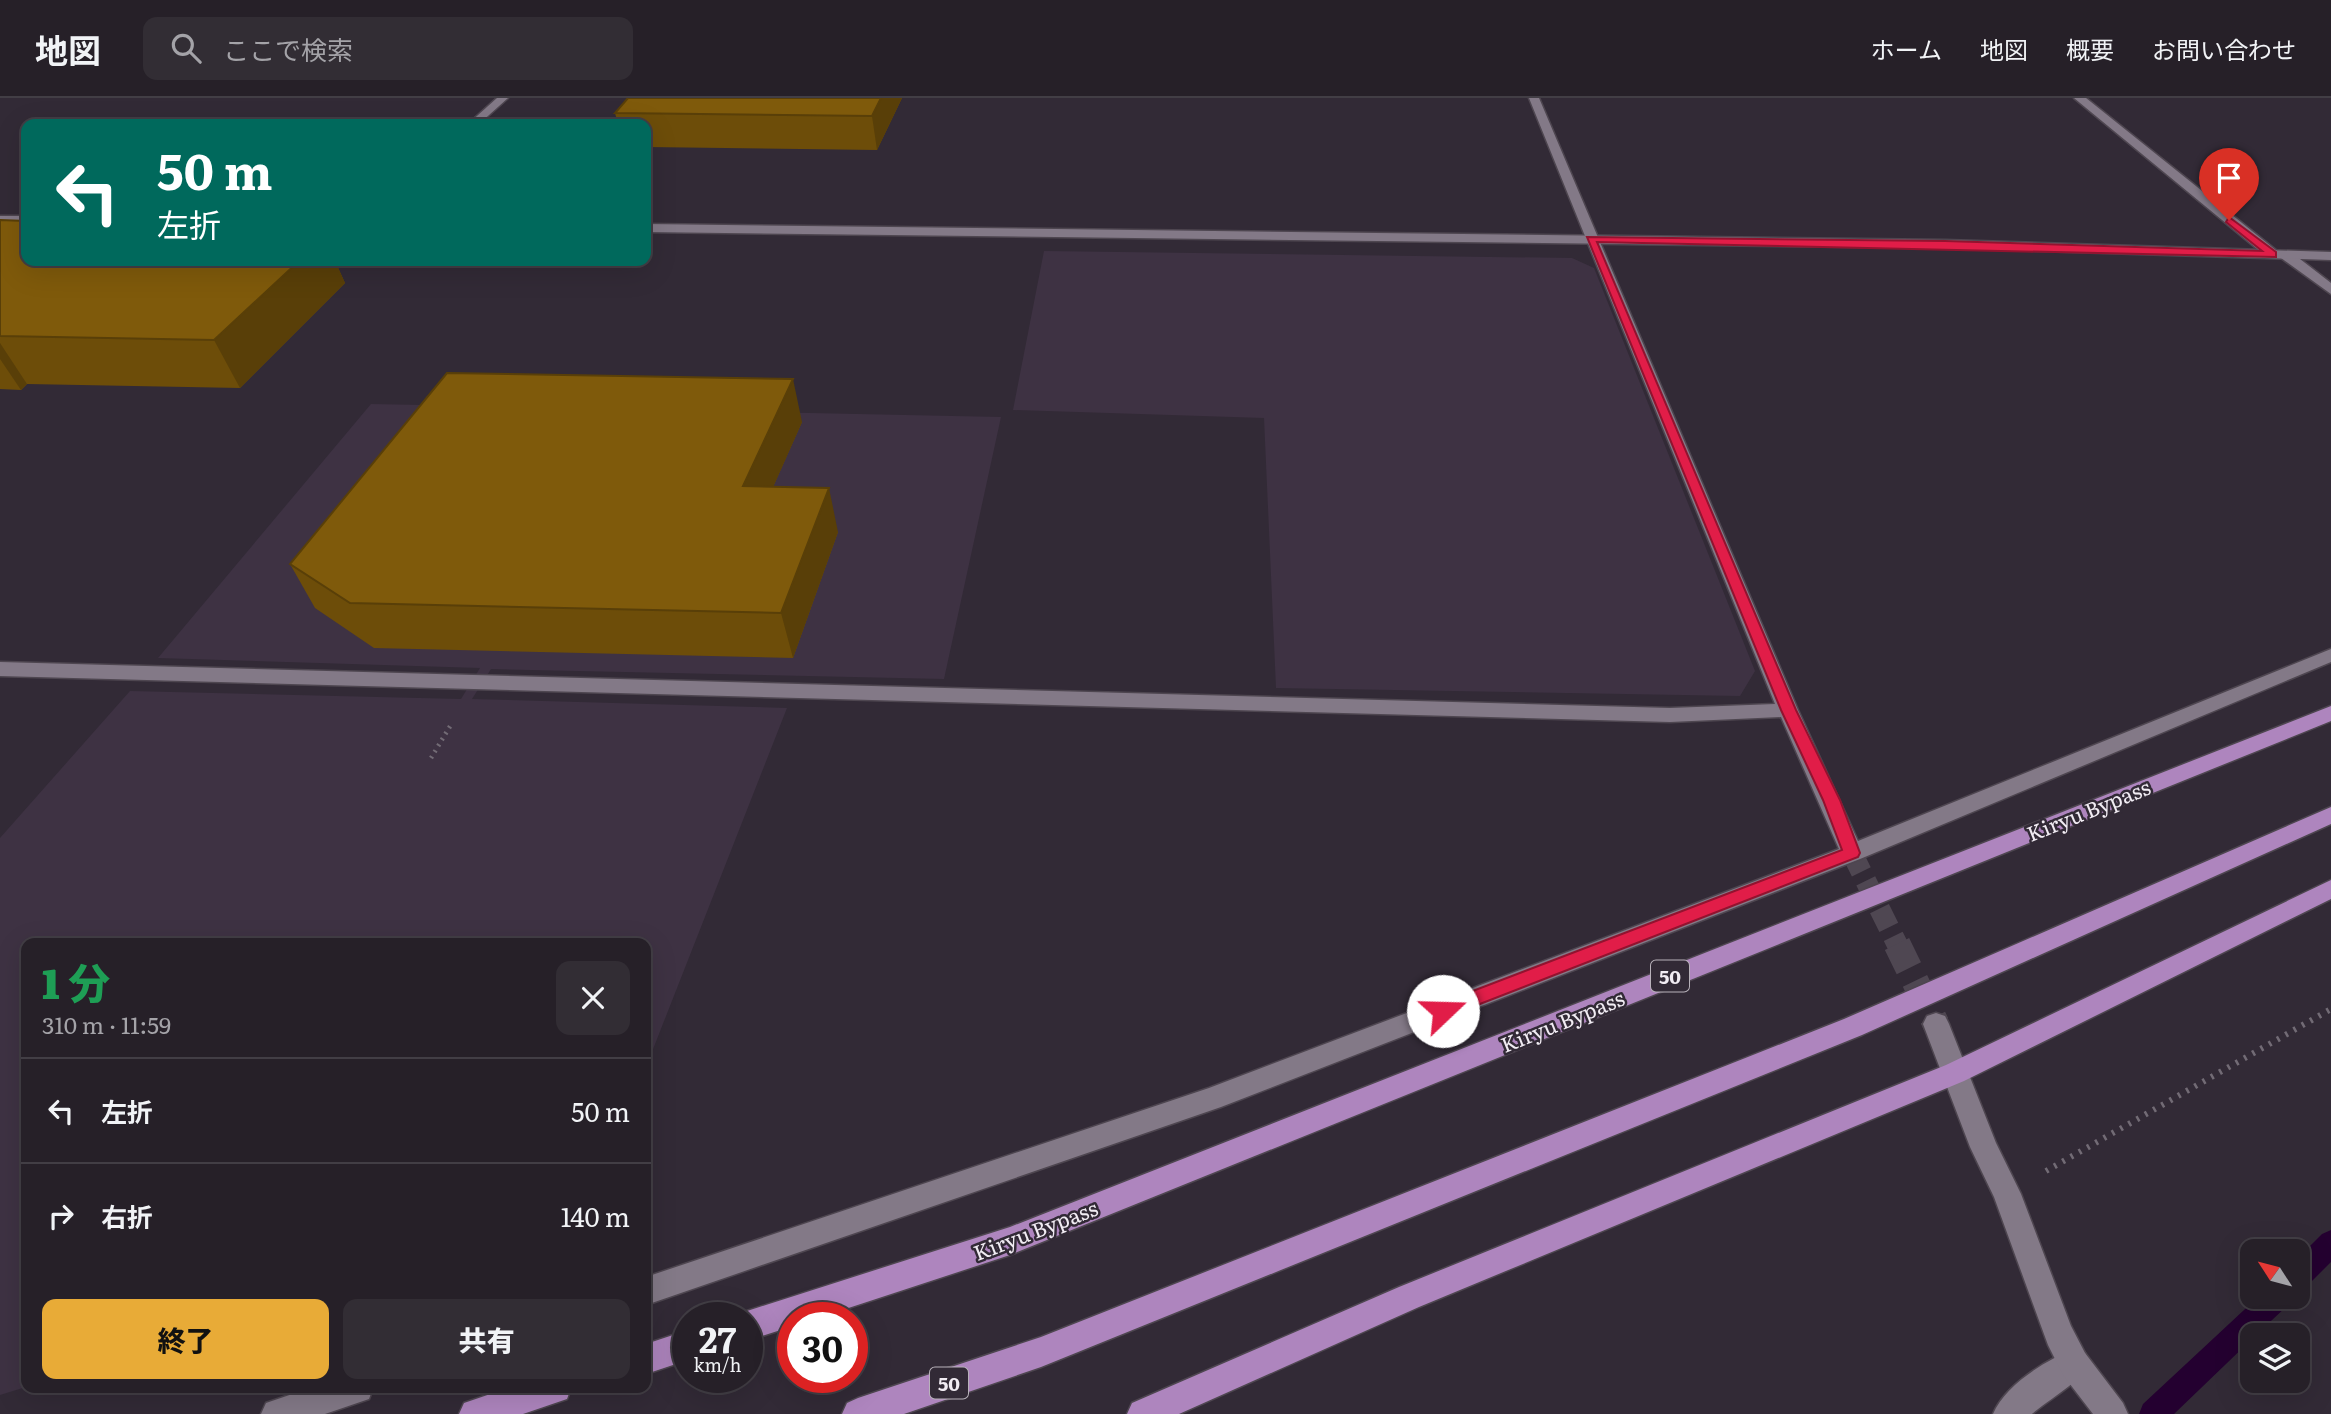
<!DOCTYPE html>
<html lang="ja">
<head>
<meta charset="utf-8">
<style>
	body { margin:0; font-family:Literata,"Noto Sans JP",serif; background:#322d34; color:#f1f3f6; height:100vh; display:flex; flex-direction:column; font-size:26px; white-space:nowrap }
	* { box-sizing:border-box; margin:0 }
	p { font-size:23px; color:#a4a3a8 }
	.icon { flex:none; width:38px; height:38px; fill:none; stroke:currentColor; stroke-width:2; stroke-linecap:round; stroke-linejoin:round }
	.map { position:relative; flex:1; overflow:hidden }
	.side { position:absolute; left:21px; top:840px; width:630px; height:455px; display:flex; flex-direction:column; background:#262028; border-radius:14px; box-shadow:0 7px 28px #0002,0 0 0 2px #423e45 }
	.side>* { flex:none }
	.top-card { position:absolute; left:21px; top:21px; width:630px; height:147px; border-radius:14px; box-shadow:0 7px 28px #0002,0 0 0 2px #423e45; background:#00695c; color:#fff; overflow:hidden }
	.needle { width:46px; rotate:306deg }
	.fabs { position:absolute; left:2240px; top:1141px; display:grid; gap:14px }
	.fabs a { display:grid; place-items:center; width:70px; height:70px; border-radius:14px; background:#262028; box-shadow:0 7px 28px #0002,0 0 0 2px #423e45; font-size:35px }
	.speed { position:absolute; left:672px; top:1204px; display:flex; gap:14px; font-size:35px; font-weight:700; text-align:center }
	.speed>* { display:grid; place-content:center; width:91px; height:91px; border-radius:50%; background:#262028; box-shadow:0 7px 28px #0002,0 0 0 2px #423e45; line-height:1 }
	.speed small { font-size:18px; font-weight:400 }
	.speed .limit { border:10px solid #d22; background:#fff; color:#111 }
	.pin { position:absolute; display:grid; place-items:center; width:60px; height:60px; color:#fff; margin:-72px -30px; border-radius:50% 50% 50% 0; rotate:-45deg; box-shadow:0 0 7px #0007 }
	.pin .icon { rotate:45deg }
	.me { position:absolute; width:77px; margin:-38px; rotate:69deg; stroke-linejoin:round; filter:drop-shadow(0 0 5px #0008) }
	.turn { display:flex; align-items:center; gap:24px; height:147px; padding:0 21px; font-size:32px }
	.turn .icon { width:91px; height:91px; stroke-width:2.5 }
	.turn b { display:block; font-size:49px; line-height:60px }
	.round { display:grid; place-items:center; flex:none; width:74px; height:74px; border-radius:14px; background:#322d34 }
	.head { display:flex; align-items:center; justify-content:space-between; height:119px; padding:0 21px }
	h1 { font-size:42px; font-weight:800; line-height:52px; color:#1e9e55 }
	.button { display:flex; gap:14px; margin-top:auto; padding:14px 21px }
	.button a { flex:1; height:80px; border-radius:14px; background:#e8ab37; color:#111; font-size:28px; font-weight:800; line-height:80px; text-align:center }
	.button a+a { background:#322d34; color:#f1f3f6 }
	ul { padding:0; list-style:none }
	li { display:flex; align-items:center; gap:21px; height:105px; padding:0 21px; border-top:2px solid #423e45 }
	li div { flex:1 }
	li b { display:block; font-size:26px }
	li em { font-style:normal }
	header { display:flex; align-items:center; gap:42px; box-sizing:border-box; height:98px; padding:0 35px; background:#262028; border-bottom:2px solid #423e45 }
	header strong { font-size:33px }
	nav { display:flex; gap:38px; margin-inline-start:auto; font-size:24px }
	.search { width:490px; height:63px; background:#322d34; display:flex; align-items:center; gap:18px; box-sizing:border-box; padding:0 24px; border-radius:14px; color:#a4a3a8; font-size:26px }
	.map>svg:first-child { display:block }
</style>
</head>
<body>
<header>
<strong>地図</strong>
<div class="search"><svg class="icon" aria-label="search" viewBox="0 0 24 24"><circle cx="10" cy="10" r="6"/><path d="M15 15l6 6"/></svg>ここで検索</div>
<nav><a>ホーム</a><a>地図</a><a>概要</a><a>お問い合わせ</a></nav>
</header>
<div class="map">
<svg width="2331" height="1316" viewBox="0 0 2331 1316">
	<rect width="100%" height="100%" fill="#322a36"/>
	<g fill="#3e3243">
		<polygon points="1044,153 1572,160 1594,170 1755,573 1740,598 1276,590 1264,320 1013,312"/>
		<polygon points="371,306 1001,319 944,581 491,571 472,601 787,610 646,969 646,845 26,845 26,1289 0,1297 0,740 130,593 461,601 480,570 158,560"/>
	</g>
	<g fill="none" stroke-linecap="round" stroke-linejoin="round">
		<g fill="#240030" fill-rule="evenodd">
			<polygon points="2331,1132 2331,1164 2307,1188 2298,1192 2298,1160 2322,1136"/>
			<polygon points="2258,1199 2290,1199 2287,1208 2256,1237 2252,1237 2252,1241 2174,1316 2139,1316 2143,1306"/>
		</g>
		<polyline stroke="#4f4752" stroke-width="21" stroke-dasharray="21 10" stroke-linecap="butt" points="1852,755 1898,848"/>
		<polyline stroke="#4f4752" stroke-width="27" stroke-dasharray="27 14" stroke-linecap="butt" points="1897,846 1936,926"/>
		<g stroke="#4e4650" stroke-width="3">
			<g id="service">
				<polygon points="497,0 508,0 479,26 468,26"/>
				<path d="M2074,1251L2085,1255L2089,1266C2083,1282 2048,1302 2032,1316H1993C2005,1287 2046,1262 2074,1251Z"/>
			</g>
		</g>
		<g stroke="#4e4650" stroke-width="3">
			<g id="minor">
				<polygon points="1529,0 1539,0 1798,612 1858,743 2331,551 2331,564 1860,761 1221,1009 646,1207 646,1179 1209,990 1839,751 1781,619 1670,624 0,578 0,564 1670,610 1775,606"/>
				<polygon points="2074,0 2086,0 2277,153 2277,159 2267,159"/>
				<polygon points="2281,154 2291,154 2331,185 2331,196 2281,160"/>
				<polygon points="1936,915 1945,918 1949,926 1996,1045 2021,1096 2071,1228 2085,1255 2123,1305 2128,1316 2093,1316 2063,1277 2048,1247 1994,1099 1970,1049 1923,926 1927,918"/>
				<polygon points="310,1290 373,1290 369,1301 325,1316 261,1316 266,1305"/>
			</g>
		</g>
		<g stroke="#4e4650" stroke-width="3">
			<g id="tertiary">
				<rect x="0" y="118" width="26" height="8"/>
				<polygon points="646,126 1945,142 2331,154 2331,162 1945,150 646,134"/>
			</g>
		</g>
		<g stroke="#4e4650" stroke-width="3">
			<g id="trunk">
				<polygon points="2331,608 2331,623 1010,1157 818,1220 793,1220 793,1228 747,1243 747,1220 735,1220 747,1213 1010,1129"/>
				<polygon points="2331,709 2331,726 1862,937 1041,1269 904,1316 842,1316 847,1305 858,1300 1041,1239 1844,921"/>
				<polygon points="2331,782 2331,801 1964,983 1419,1209 1179,1316 1127,1316 1132,1305 1399,1189 1946,967"/>
				<polygon points="688,1232 688,1262 646,1276 646,1246"/>
				<polygon points="508,1290 571,1290 567,1301 523,1316 459,1316 464,1305"/>
			</g>
		</g>
		<polyline stroke="#726b75" stroke-width="4.5" stroke-dasharray="2 5" stroke-linecap="butt" points="431,660 452,625"/>
		<polyline stroke="#726b75" stroke-width="6" stroke-dasharray="2.5 7" stroke-linecap="butt" points="2046,1073 2331,911"/>
		<use href="#service" fill="#837987" fill-rule="evenodd"/>
		<use href="#minor" fill="#837987" fill-rule="evenodd"/>
		<use href="#tertiary" fill="#837987" fill-rule="evenodd"/>
		<use href="#trunk" fill="#ae85be" fill-rule="evenodd"/>
	</g>
	<g fill="#6d4d09">
		<polygon points="628,0 902,0 877,52 646,49 646,26 618,26 615,15"/>
		<polygon points="0,122 26,163 335,163 345,185 240,290 27,286 21,292 0,291"/>
		<polygon points="802,324 773,389 838,434 793,560 374,550 315,510 290,466"/>
	</g>
	<g fill="#593f08">
		<polygon points="881,0 902,0 877,52 872,18"/>
		<polygon points="299,163 335,163 345,185 240,290 214,242"/>
		<polygon points="0,245 27,286 21,292 0,261"/>
		<polygon points="793,281 802,324 754,432 743,388"/>
		<polygon points="829,390 838,434 793,560 781,515"/>
	</g>
	<g fill="#7f5a0b" stroke="#593f08" stroke-width="2">
		<polygon points="628,0 881,0 872,18 615,15"/>
		<polygon points="0,122 26,123 26,163 299,163 214,242 0,238"/>
		<polygon points="447,275 793,281 743,388 829,390 781,515 350,505 290,466"/>
	</g>
	<polygon fill="#e11d48" stroke="#92132f" stroke-width="2" points="2229,119 2276,154 2276,159 1597,144 1796,612 1840,702 1860,755 1858,759 1449,918 1436,918 1433,913 1436,907 1842,752 1823,702 1781,612 1587,139 1945,143 2262,153 2226,124"/>
	<g text-anchor="middle" dominant-baseline="central" stroke-width="5" stroke-linejoin="round" paint-order="stroke">
		<g fill="#322a36" stroke="#b8b2ba" stroke-width="2">
			<rect x="1651" y="862.5" width="38" height="31" rx="5"/>
			<rect x="930" y="1269.5" width="38" height="31" rx="5"/>
		</g>
		<g font-size="19" font-weight="bold" fill="#f1ecf3">
			<text x="1670" y="878">50</text>
			<text x="949" y="1285">50</text>
		</g>
		<g font-size="21" fill="#f1ecf3" stroke="#322a36">
			<text transform="translate(2088 711) rotate(-22)">Kiryu Bypass</text>
			<text transform="translate(1562 922) rotate(-22)">Kiryu Bypass</text>
			<text transform="translate(1035 1131) rotate(-21)">Kiryu Bypass</text>
		</g>
	</g>
</svg>
<div class="fabs">
<a><svg class="needle" viewBox="-14 -14 28 28"><path d="M0-13l5 13h-10z" fill="#e53935"/><path d="M0 13l5-13h-10z" fill="#a4a3a8"/></svg></a>
<a><svg class="icon" aria-label="layers" viewBox="0 0 24 24"><path d="M12 4l9 5-9 5-9-5zM3 14l9 5 9-5"/></svg></a>
</div>
<div class="speed"><div>27<small>km/h</small></div><div class="limit">30</div></div>
<div class="pin" style="left:2229px;top:122px;background:#d93025"><svg class="icon" aria-label="arrive" viewBox="0 0 24 24"><path d="M6 21V4h12l-3 4 3 4H6"/></svg></div>
<svg class="me" style="left:1443px;top:913px" viewBox="-20 -20 40 40"><circle r="19" fill="#fff"/><path d="M0-13L10 11 0 6-10 11z" fill="#e11d48"/></svg>
<div class="top-card">
<div class="turn"><svg class="icon" aria-label="left" viewBox="0 0 24 24"><path d="M17 20v-9H6M10 6l-5 5 5 5"/></svg><div><b>50 m</b>左折</div></div>
</div>
<section class="side">
<div class="head"><div><h1>1 分</h1><p>310 m · 11:59</p></div><a class="round"><svg class="icon" aria-label="close" viewBox="0 0 24 24"><path d="M6 6l12 12M18 6L6 18"/></svg></a></div>
<ul>
<li><svg class="icon" aria-label="left" viewBox="0 0 24 24"><path d="M17 20v-9H6M10 6l-5 5 5 5"/></svg><div><b>左折</b></div><em>50 m</em></li>
<li><svg class="icon" aria-label="right" viewBox="0 0 24 24"><path d="M7 20v-9h11M14 6l5 5-5 5"/></svg><div><b>右折</b></div><em>140 m</em></li>
</ul>
<div class="button"><a>終了</a><a>共有</a></div>
</section>
</div>
</body>
</html>
